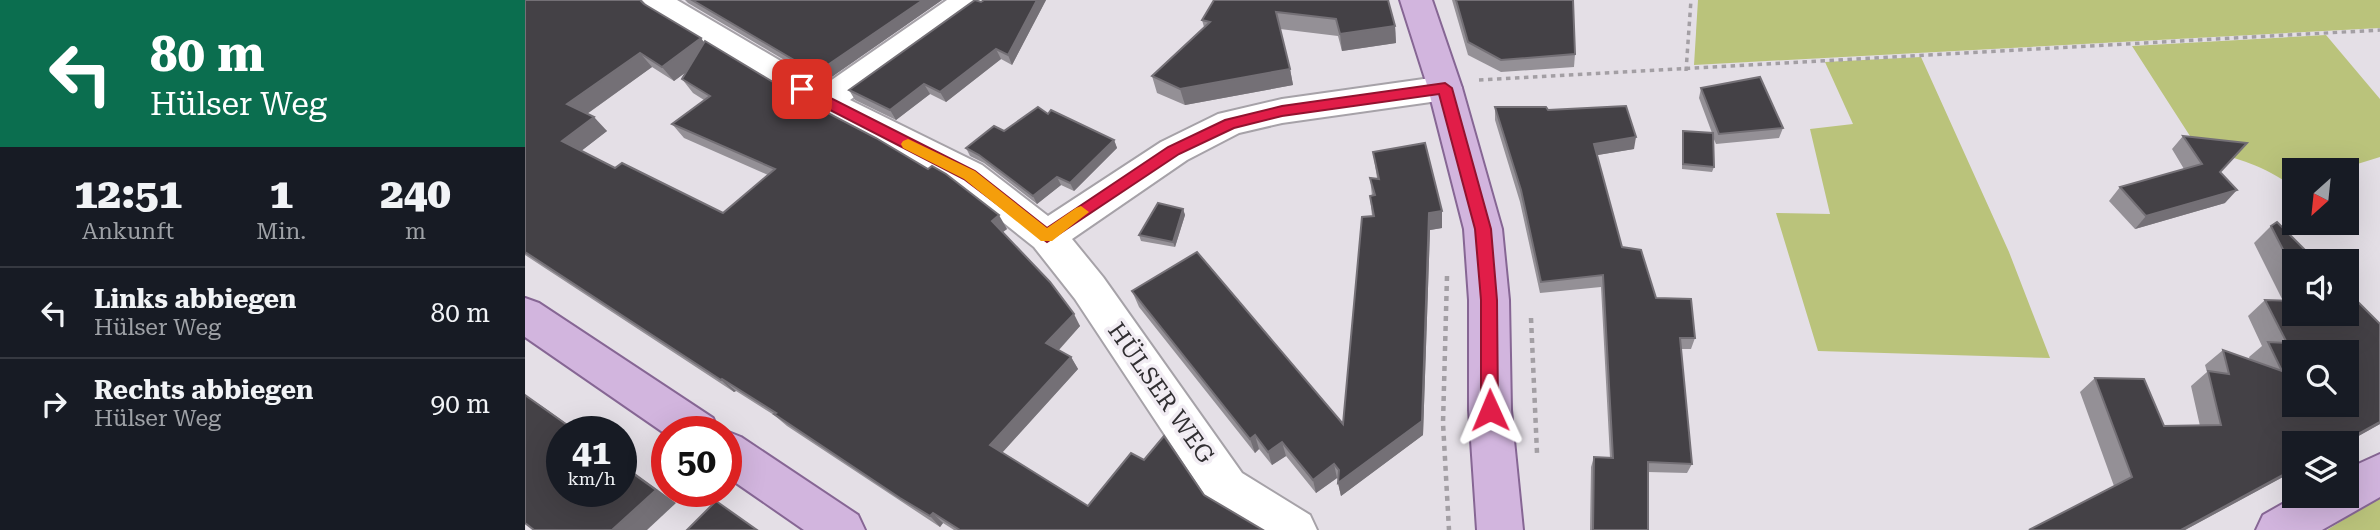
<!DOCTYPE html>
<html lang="de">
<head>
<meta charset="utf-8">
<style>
	body { margin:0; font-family:"Roboto Serif",serif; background:#20242c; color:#f1f3f6; height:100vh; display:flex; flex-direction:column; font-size:26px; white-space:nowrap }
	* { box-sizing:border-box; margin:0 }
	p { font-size:23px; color:#9ea1a6 }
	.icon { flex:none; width:38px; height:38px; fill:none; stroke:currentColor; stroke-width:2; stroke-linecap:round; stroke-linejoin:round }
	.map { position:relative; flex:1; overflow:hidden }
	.side { display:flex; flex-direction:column; background:#171b24; width:525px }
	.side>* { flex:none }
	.hud { background:#0b6e4f; color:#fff; overflow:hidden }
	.needle { width:46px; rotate:207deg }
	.buttons { position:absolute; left:1757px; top:158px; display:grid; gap:14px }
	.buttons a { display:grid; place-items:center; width:77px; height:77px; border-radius:0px; background:#171b24; box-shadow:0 7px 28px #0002; font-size:35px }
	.speed { position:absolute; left:21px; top:416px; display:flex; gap:14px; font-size:35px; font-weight:700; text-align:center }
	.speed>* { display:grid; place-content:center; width:91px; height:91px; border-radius:50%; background:#171b24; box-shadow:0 7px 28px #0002; line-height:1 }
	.speed small { font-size:18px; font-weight:400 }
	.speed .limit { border:10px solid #d22; background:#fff; color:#111 }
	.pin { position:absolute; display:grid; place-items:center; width:60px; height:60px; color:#fff; margin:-30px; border-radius:14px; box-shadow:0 4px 10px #0006 }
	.me { position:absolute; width:77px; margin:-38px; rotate:359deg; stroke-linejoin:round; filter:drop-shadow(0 0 5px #0008) }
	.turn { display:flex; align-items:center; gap:24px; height:147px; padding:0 35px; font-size:32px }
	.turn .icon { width:91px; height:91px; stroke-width:2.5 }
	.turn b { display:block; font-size:49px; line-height:60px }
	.eta { display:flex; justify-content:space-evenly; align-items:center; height:119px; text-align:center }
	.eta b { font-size:42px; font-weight:800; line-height:49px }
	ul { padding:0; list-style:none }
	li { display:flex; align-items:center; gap:21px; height:91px; padding:0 35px; border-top:2px solid #363941 }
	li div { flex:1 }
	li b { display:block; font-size:26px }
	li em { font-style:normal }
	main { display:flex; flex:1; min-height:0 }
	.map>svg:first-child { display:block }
</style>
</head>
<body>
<main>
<section class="side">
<div class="hud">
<div class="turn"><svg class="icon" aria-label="left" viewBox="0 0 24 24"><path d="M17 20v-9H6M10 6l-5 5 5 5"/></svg><div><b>80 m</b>Hülser Weg</div></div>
</div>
<div class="eta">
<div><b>12:51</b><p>Ankunft</p></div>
<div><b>1</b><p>Min.</p></div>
<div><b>240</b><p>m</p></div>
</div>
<ul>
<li><svg class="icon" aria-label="left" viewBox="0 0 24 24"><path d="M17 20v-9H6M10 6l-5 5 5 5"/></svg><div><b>Links abbiegen</b><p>Hülser Weg</p></div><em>80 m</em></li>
<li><svg class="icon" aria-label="right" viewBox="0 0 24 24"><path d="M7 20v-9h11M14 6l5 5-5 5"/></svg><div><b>Rechts abbiegen</b><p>Hülser Weg</p></div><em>90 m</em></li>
</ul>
</section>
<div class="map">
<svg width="1855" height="530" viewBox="0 0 1855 530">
	<rect width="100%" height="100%" fill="#e4dfe6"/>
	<g fill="#bac37b">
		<polygon points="1173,0 1855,0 1855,28 1169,65"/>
		<path d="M1801,35L1855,99V157L1813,170H1769V184L1766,185C1734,164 1711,157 1674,150L1607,46Z"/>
		<polygon points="1396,57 1484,252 1525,358 1293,351 1251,213 1305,214 1285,129 1328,124 1300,62"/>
		<polygon points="1855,497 1855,530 1802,530"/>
	</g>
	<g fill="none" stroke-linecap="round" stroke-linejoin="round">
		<g stroke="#a6a2a8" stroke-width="4">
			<polygon id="minor" points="117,0 152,0 298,86 422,0 460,0 455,7 325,100 457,165 523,216 636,142 693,114 757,99 920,76 932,80 937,88 932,96 920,100 757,123 714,133 662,160 547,239 578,277 717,473 785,515 792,530 728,530 685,503 550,299 509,247 431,185 287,111 132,16"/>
		</g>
		<g stroke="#866694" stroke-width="4">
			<g id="major">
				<polygon points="875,0 907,0 937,88 977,229 984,300 986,410 998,530 952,530 944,410 944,300 939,229 903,88"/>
				<polygon points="0,298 14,303 188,418 194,432 142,432 142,435 0,337"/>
				<polygon points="201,431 216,437 333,515 340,530 279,530 201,476 201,432 198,432"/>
				<polygon points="1855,454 1855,497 1797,530 1731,530 1738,515 1773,495 1822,495 1822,469"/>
			</g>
		</g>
		<g stroke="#a39fa4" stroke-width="3.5" stroke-dasharray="4.5 4.5" stroke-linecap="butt">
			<polyline points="1161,71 1166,0"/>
			<polyline points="954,80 1855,30"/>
		</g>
		<g stroke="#a39fa4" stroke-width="4.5" stroke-dasharray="5 5" stroke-linecap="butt">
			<polyline points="922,276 918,423 924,530"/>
			<polyline points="1006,318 1012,453"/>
		</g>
		<use href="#minor" fill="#fff" fill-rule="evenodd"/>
		<use href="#major" fill="#d2b5de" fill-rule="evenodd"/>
	</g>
	<g fill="#949096" fill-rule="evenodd">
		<path d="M0,0L119,4L179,42L482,229L478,232L555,326L534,350L546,357L553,369L477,453L563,506L679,495L738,530H429L418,523L415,527L262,426L249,415L211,391L209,392L0,255ZM127,67L149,81L161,72L157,79L168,93L179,100L147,124L159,138L243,175L198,213L90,168L56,151L82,131L62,114Z"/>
		<polygon points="160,0 417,0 298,83 163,3"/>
		<polygon points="459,0 521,0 487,65 476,59 421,102 405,94 371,120 330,100 324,90"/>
		<polygon points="689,0 870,26 871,43 817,51 813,36 755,29 765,69 768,85 660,105 632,93 627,76 679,27 677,20"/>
		<polygon points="927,0 1048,0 1050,54 1049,67 976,72 943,55"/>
		<polygon points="1176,88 1258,128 1254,138 1191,144 1188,137 1189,167 1187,172 1157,169 1157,137 1158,131 1187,133 1174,98"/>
		<polygon points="970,107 1109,149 1072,155 1097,247 1131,298 1170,338 1166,349 1156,349 1167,464 1162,473 1123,472 1123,530 1065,530 1066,467 1069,457 1085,458 1076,287 1015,293 995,202 970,120"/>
		<polygon points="523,114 589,140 592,148 549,191 536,185 512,204 459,163 445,156 441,148"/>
		<polygon points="1658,136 1695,172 1700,203 1610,229 1584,201 1595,187 1659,169 1647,149"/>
		<polygon points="848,152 917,211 917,228 905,230 898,435 816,496 813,483 813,479 812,478 791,493 761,456 747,465 734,449 730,453 614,307 607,291 818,424 847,216 845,196 847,196 845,178 852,178"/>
		<polygon points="658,209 660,215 650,247 616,241 614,235"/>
		<polygon points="1746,226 1769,261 1769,313 1855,324 1855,424 1821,443 1769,443 1769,471 1660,530 1504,530 1589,486 1555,392 1570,378 1639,426 1675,426 1666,386 1682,372 1680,365 1698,350 1725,360 1724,357 1737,346 1723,316 1740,300 1758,301 1729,243"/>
	</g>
	<g fill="#747076">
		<polygon points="398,0 417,0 298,83 291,73"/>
		<polygon points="512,0 521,0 487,65 483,55"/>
		<polygon points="870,26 871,43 817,51 815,34"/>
		<polygon points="176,38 187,53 149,81 137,67"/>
		<polygon points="471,49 476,59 421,102 415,92"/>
		<polygon points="115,53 127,67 56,118 42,104"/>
		<polygon points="765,69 768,85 660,105 655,89"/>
		<polygon points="399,84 405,94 371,120 365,110"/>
		<polygon points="69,117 82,131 51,155 37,141"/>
		<polygon points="1111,137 1109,149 1067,156 1069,144"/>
		<polygon points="589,140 592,148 549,191 545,183"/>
		<polygon points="532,177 536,185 512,204 508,196"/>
		<polygon points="1712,190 1700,203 1610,229 1621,216"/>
		<polygon points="658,209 660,215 650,247 648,242"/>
		<polygon points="917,211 917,228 905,230 898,435 816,496 813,483 904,213"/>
		<polygon points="474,215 482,229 475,234 467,221"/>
		<polygon points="549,314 555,326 529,355 521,343"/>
		<polygon points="546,357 553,369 474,456 465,445"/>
		<polygon points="197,379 211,391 209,392 196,380"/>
		<polygon points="0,395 21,409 53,432 52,432"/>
		<polygon points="1855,422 1855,424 1821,443 1817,443"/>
		<polygon points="730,435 734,449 730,453 725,439"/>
		<polygon points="757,442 761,456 747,465 743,452"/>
		<polygon points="96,463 151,503 122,530 87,530"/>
		<polygon points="809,464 812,478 791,493 788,480"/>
		<polygon points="1769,469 1769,471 1660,530 1656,530"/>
		<polygon points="408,513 418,523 415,527 405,516"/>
	</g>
	<g fill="#444146" stroke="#747076" stroke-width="2" fill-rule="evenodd">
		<polygon points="0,0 115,0 119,4 176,38 137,67 115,53 42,104 69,117 37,141 90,168 97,163 198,213 250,169 147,124 185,96 157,79 180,41 276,99 351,138 403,169 407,166 421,174 474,215 467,221 525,282 549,314 521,343 546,357 465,445 563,506 606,453 619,460 639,436 679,495 738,530 435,530 408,513 405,516 375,498 249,414 251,413 197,379 196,380 0,252"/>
		<polygon points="167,0 398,0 291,73"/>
		<polygon points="450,0 456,2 459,0 512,0 483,55 471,49 415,92 399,84 365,110 324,90"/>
		<polygon points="689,0 863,0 870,26 815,34 811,19 751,12 765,69 655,89 627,76 685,22 677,20"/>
		<polygon points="931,0 1048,0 1050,54 976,60 943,42"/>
		<polygon points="1235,77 1258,128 1194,134 1176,88"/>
		<polygon points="1101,106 1111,137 1069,144 1097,247 1116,250 1131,298 1166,299 1170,338 1155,338 1167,464 1123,462 1123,530 1068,530 1069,457 1088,458 1078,275 1016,282 996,190 970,107 1021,107 1023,110"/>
		<polygon points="513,107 523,114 526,110 589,140 545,183 532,177 508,196 454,155 441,148 469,126 479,131"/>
		<polygon points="1158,131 1188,133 1189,167 1158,164"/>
		<polygon points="1658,136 1722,143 1695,172 1712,190 1621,216 1595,187 1677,164"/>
		<polygon points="900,143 917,211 904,213 897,421 813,483 814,470 809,464 788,480 757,442 743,452 730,435 725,439 607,291 672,252 818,424 837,217 849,216 845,196 850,195 845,178 854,179 848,152"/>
		<polygon points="633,203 658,209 648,242 614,235"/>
		<polygon points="1752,222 1791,261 1769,261 1769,271 1746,226"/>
		<path d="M1822,291L1855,324V422L1817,443H1769V469L1656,530H1504L1607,477L1570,378L1619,379L1639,426L1696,425L1683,371L1704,374L1698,350L1757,371L1743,342L1762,343L1740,300L1769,301V313H1822ZM1769,352H1822V404H1769Z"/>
		<polygon points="0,395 52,432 37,432 37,492 96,492 96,465 131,490 87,530 9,530 0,523"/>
		<polygon points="191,501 232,530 162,530"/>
	</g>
	<polygon fill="#e11d48" stroke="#92132f" stroke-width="2" points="920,83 927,88 966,229 972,300 973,410 971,415 965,417 958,415 956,410 956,300 950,229 914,94 757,116 709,128 654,154 522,242 439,179 272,93 270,89 272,86 282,86 450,171 522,228 643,147 700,120 757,106"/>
	<polygon fill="#f59e0b" points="383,139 450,171 522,228 551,208 556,206 564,212 527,241 516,241 439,179 378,148 376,144 378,141"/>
	<g text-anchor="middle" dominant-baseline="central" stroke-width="7" stroke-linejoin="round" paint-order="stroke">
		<g font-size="24" fill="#312f32" stroke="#f1ecf3">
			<text transform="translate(636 393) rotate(55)">HÜLSER WEG</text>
		</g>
	</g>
</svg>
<div class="buttons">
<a><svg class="needle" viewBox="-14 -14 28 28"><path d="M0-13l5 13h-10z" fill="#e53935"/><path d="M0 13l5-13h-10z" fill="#9ea1a6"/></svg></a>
<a><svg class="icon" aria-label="sound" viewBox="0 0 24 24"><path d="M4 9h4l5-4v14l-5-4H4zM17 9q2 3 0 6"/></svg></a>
<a><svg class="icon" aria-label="search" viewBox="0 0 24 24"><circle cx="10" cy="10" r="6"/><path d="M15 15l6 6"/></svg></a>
<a><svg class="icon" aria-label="layers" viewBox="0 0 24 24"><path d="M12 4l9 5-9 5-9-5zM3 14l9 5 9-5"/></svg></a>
</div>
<div class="speed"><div>41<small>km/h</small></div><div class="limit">50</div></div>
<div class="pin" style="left:277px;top:89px;background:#d93025"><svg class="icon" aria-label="arrive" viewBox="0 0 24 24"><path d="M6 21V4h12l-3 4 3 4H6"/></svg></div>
<svg class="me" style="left:965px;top:410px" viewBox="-20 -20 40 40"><path d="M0-17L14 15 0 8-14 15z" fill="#e11d48" stroke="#fff" stroke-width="4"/></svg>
</div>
</main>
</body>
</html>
